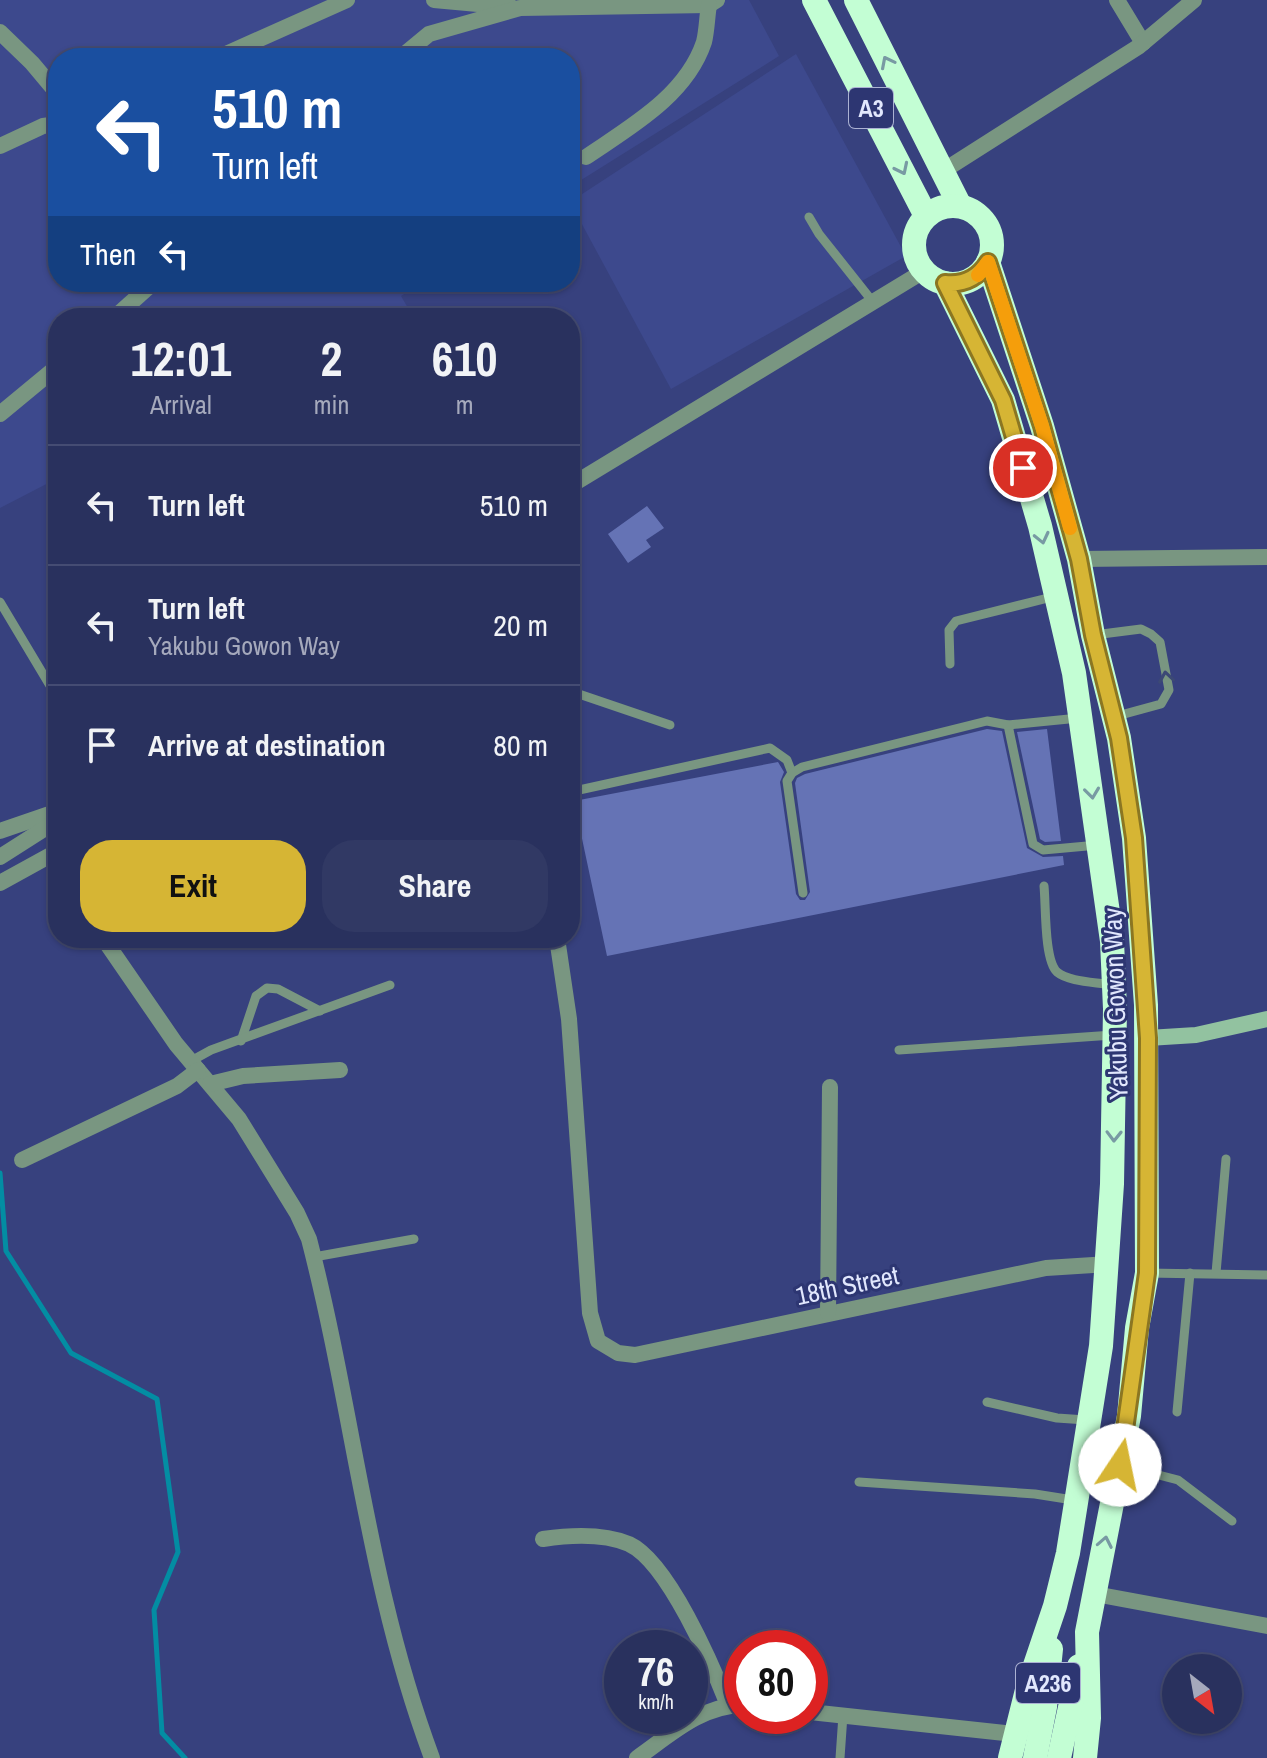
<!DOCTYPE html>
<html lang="en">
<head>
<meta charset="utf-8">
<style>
	body { margin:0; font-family:"Archivo Narrow",sans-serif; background:#313964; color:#f1f3f6; height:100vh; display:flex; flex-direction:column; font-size:30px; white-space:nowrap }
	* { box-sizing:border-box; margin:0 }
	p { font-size:26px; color:#a5a9bc }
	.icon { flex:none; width:44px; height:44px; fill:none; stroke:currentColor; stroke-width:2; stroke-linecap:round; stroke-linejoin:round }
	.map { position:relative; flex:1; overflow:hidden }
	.panel { position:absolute; left:48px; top:308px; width:532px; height:640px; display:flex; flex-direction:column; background:#29315e; border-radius:32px; box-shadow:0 2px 6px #0004,0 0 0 2px #454c73 }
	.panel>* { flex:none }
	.banner { position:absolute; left:48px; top:48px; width:532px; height:244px; border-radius:32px; box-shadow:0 2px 6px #0004,0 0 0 2px #454c73; background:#1a4fa0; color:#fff; overflow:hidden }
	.needle { width:52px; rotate:149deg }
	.fabs { position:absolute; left:1162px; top:1654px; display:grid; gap:16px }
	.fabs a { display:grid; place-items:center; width:80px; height:80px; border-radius:50%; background:#29315e; box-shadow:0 2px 6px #0004,0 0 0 2px #454c73; font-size:40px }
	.speed { position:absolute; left:604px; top:1630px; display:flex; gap:16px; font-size:40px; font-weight:700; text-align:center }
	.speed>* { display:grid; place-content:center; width:104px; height:104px; border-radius:50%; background:#29315e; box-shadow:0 2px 6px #0004,0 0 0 2px #454c73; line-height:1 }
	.speed small { font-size:20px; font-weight:400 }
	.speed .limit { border:12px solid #d22; background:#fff; color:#111 }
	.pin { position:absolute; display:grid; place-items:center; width:68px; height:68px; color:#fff; margin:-34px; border:4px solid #fff; border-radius:50%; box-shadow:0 2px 8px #0007 }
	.me { position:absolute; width:88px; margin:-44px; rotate:11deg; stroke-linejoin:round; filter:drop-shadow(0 0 6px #0008) }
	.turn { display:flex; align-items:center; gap:28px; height:168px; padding:0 32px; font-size:36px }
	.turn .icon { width:104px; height:104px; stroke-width:2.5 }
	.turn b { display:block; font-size:56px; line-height:68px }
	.then { display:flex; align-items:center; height:76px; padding:0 32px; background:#0003; gap:16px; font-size:30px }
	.eta { display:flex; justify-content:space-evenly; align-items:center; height:136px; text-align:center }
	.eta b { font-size:48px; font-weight:800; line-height:56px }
	.primary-button { display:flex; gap:16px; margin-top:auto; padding:16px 32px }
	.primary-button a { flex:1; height:92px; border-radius:32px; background:#d6b534; color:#111; font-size:32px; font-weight:800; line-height:92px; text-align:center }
	.primary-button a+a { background:#313964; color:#f1f3f6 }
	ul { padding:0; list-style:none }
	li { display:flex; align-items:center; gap:24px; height:120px; padding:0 32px; border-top:2px solid #454c73 }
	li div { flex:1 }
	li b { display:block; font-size:30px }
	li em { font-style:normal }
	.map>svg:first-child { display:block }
</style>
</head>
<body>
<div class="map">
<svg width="1267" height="1758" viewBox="0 0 1267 1758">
	<rect width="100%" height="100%" fill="#37417e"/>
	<g fill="#3d498d">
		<polygon points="0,0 749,0 779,56 570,187 570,58 58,58 58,282 423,282 401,296 408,308 392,318 58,318 58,478 0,508"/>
		<polygon points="796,54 906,256 671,389 570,202"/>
	</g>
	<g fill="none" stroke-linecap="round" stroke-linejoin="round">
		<polyline stroke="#038da3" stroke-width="5" points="0,1173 6,1251 71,1353 157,1399 178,1552 154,1610 162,1733 185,1758"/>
	</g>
	<g fill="#6573b5">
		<polygon points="647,506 664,528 646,540 651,547 628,563 608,534"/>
		<polygon points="987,729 1002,731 1027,848 1043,857 1063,856 1064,865 607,956 574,801 778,762 784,772 780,782 796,894 800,900 805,900 810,892 795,783 797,778 805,774"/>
		<polygon points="1047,729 1061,841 1045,842 1040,839 1017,732"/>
	</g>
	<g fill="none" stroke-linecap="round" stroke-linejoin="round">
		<g stroke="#799681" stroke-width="9">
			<polyline points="809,217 819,234 873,302"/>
			<polyline points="0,602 58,699"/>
			<polyline points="1094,635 1141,629 1151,634 1160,642 1169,690 1161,704 1117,716"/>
			<polyline points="950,664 949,630 956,621 1056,596"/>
			<polyline points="570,691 670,725"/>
			<polyline points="1008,725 1033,844 1043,850 1098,845"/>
			<polyline points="570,792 770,748 787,760 792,773"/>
			<path d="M1044,886C1046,905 1044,960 1057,972C1069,982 1096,982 1111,985"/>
			<polyline points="803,893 787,781 792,773 802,767 987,721 1008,725 1079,718"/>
			<polyline points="241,1041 256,996 267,988 278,989 320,1011"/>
			<polyline points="899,1050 1113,1035"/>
			<polyline points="191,1061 211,1050 390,985"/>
			<polyline points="314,1257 414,1239"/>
			<polyline points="1147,1273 1267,1275"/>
			<polyline points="1216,1273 1226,1159"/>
			<polyline points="987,1402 1057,1418 1086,1420"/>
			<polyline points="1177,1412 1190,1273"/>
			<polyline points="1120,1465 1178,1480 1232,1521"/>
			<polyline points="859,1482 1035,1494 1073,1500"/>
			<polyline points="840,1758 843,1715"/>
		</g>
		<g stroke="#799681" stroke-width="16">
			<polyline points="434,0 511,7"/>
			<polyline points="1117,0 1143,43"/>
			<polyline points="0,32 32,63 58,94"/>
			<polyline points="217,58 347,0"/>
			<polyline points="400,58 429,34 520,8 709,5 717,0"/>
			<polyline points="0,146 43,126 58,124"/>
			<path d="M586,157C630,127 686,96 704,42C707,30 707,16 709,5"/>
			<polyline points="943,171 1138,47 1194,0"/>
			<polyline points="114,318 154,282"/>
			<polyline points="0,414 58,366"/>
			<polyline points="570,486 924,271"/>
			<polyline points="1079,559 1267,557"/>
			<polyline points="0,831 58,811"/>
			<polyline points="0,857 58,820"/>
			<polyline points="0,883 58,851"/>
			<path d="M103,938L176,1044L239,1119L297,1213L309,1239C354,1413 368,1587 432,1758"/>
			<polyline points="557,938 569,1019 590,1313 598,1341 618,1353 635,1355 1046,1268 1109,1264"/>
			<polyline points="210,1084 243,1076 340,1070"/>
			<polyline points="22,1160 177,1086 198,1070"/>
			<polyline points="828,1313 830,1087"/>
			<path d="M543,1539C570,1535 603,1533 629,1544C668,1562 712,1665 728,1705"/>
			<polyline points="1095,1594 1267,1626"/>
			<polyline points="810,1712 1014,1734"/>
			<path d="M637,1758C670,1735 700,1706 742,1705"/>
		</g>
		<polyline stroke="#92c2a0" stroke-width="16" points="1148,1038 1196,1035 1267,1019"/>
		<g stroke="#c3fed4" stroke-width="24">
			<polyline points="814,0 926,216"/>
			<polyline points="856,0 960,206"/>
			<circle cx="953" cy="245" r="39"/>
			<polyline points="988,262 1042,426 1079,559 1093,635 1119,738 1134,838 1146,1005 1147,1273 1137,1328 1129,1416 1087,1632 1089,1718 1085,1758"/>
			<polyline points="945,283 1003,400 1040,526 1074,673 1112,941 1115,1009 1112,1184 1101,1346 1068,1553 1055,1606 1028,1686 1010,1758"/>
			<polyline points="1035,1758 1045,1707 1051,1649"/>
			<polyline points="1059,1758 1079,1666"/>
		</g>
	</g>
	<defs><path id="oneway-chevron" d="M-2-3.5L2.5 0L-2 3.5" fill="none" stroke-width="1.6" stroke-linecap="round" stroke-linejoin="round" transform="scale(2)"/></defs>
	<g stroke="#789aa3">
		<use href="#oneway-chevron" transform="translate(887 62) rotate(-117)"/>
		<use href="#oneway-chevron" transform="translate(902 169) rotate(64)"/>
		<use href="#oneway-chevron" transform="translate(1042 538) rotate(77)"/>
		<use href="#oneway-chevron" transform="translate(1092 793) rotate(83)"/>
		<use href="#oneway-chevron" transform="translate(1114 1136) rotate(91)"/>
		<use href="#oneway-chevron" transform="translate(1105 1542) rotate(-79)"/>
	</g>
	<use stroke="#3c4975" href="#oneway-chevron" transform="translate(1166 677) rotate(-99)"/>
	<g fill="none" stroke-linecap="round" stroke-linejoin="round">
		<g stroke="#8b7622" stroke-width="20">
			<path id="route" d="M1023,468L1003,400L945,283C964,285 978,278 988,262L1042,426L1079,559L1093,635L1119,738L1134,838L1148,1038L1147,1273L1120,1465"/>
		</g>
		<use href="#route" stroke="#d6b534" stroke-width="14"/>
		<polyline stroke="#f59e0b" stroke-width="14" points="978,275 988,262 1042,426 1070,528"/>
	</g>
	<g text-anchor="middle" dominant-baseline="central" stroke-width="6" stroke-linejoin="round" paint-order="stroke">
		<g fill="#2d3672" stroke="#abb2d3" stroke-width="2">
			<rect x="849" y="88" width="44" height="40" rx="6"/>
			<rect x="1016" y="1663" width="64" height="40" rx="6"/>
		</g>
		<g font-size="24" font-weight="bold" fill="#e1e7fd">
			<text x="871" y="108">A3</text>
			<text x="1048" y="1683">A236</text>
		</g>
		<g font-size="26" fill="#e1e7fd" stroke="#2d3672">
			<text transform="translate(1115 1004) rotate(-92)">Yakubu Gowon Way</text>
			<text transform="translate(847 1285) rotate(-12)">18th Street</text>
		</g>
	</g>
</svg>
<div class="fabs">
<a><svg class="needle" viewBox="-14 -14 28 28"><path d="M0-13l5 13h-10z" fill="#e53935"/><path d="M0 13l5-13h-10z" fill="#a5a9bc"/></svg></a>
</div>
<div class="speed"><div>76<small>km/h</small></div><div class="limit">80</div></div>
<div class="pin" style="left:1023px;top:468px;background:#d93025"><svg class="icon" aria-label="arrive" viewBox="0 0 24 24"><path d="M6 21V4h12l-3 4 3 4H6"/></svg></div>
<svg class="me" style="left:1120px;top:1465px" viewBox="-20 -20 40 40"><circle r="19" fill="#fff"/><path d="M0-13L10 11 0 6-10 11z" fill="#d6b534"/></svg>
<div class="banner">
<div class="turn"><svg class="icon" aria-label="left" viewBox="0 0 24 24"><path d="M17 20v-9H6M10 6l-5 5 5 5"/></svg><div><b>510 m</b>Turn left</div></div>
<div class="then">Then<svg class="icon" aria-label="left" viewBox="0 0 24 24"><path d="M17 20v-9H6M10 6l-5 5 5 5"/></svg></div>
</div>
<section class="panel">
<div class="eta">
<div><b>12:01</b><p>Arrival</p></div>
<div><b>2</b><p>min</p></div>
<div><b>610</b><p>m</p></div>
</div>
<ul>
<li><svg class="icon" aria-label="left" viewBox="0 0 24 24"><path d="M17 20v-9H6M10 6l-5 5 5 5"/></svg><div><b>Turn left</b></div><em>510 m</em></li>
<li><svg class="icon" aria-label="left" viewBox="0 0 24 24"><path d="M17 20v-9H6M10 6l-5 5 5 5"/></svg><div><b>Turn left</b><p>Yakubu Gowon Way</p></div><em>20 m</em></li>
<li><svg class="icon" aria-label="arrive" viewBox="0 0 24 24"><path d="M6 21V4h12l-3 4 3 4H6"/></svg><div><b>Arrive at destination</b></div><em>80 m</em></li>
</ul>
<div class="primary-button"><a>Exit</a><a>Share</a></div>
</section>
</div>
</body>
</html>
